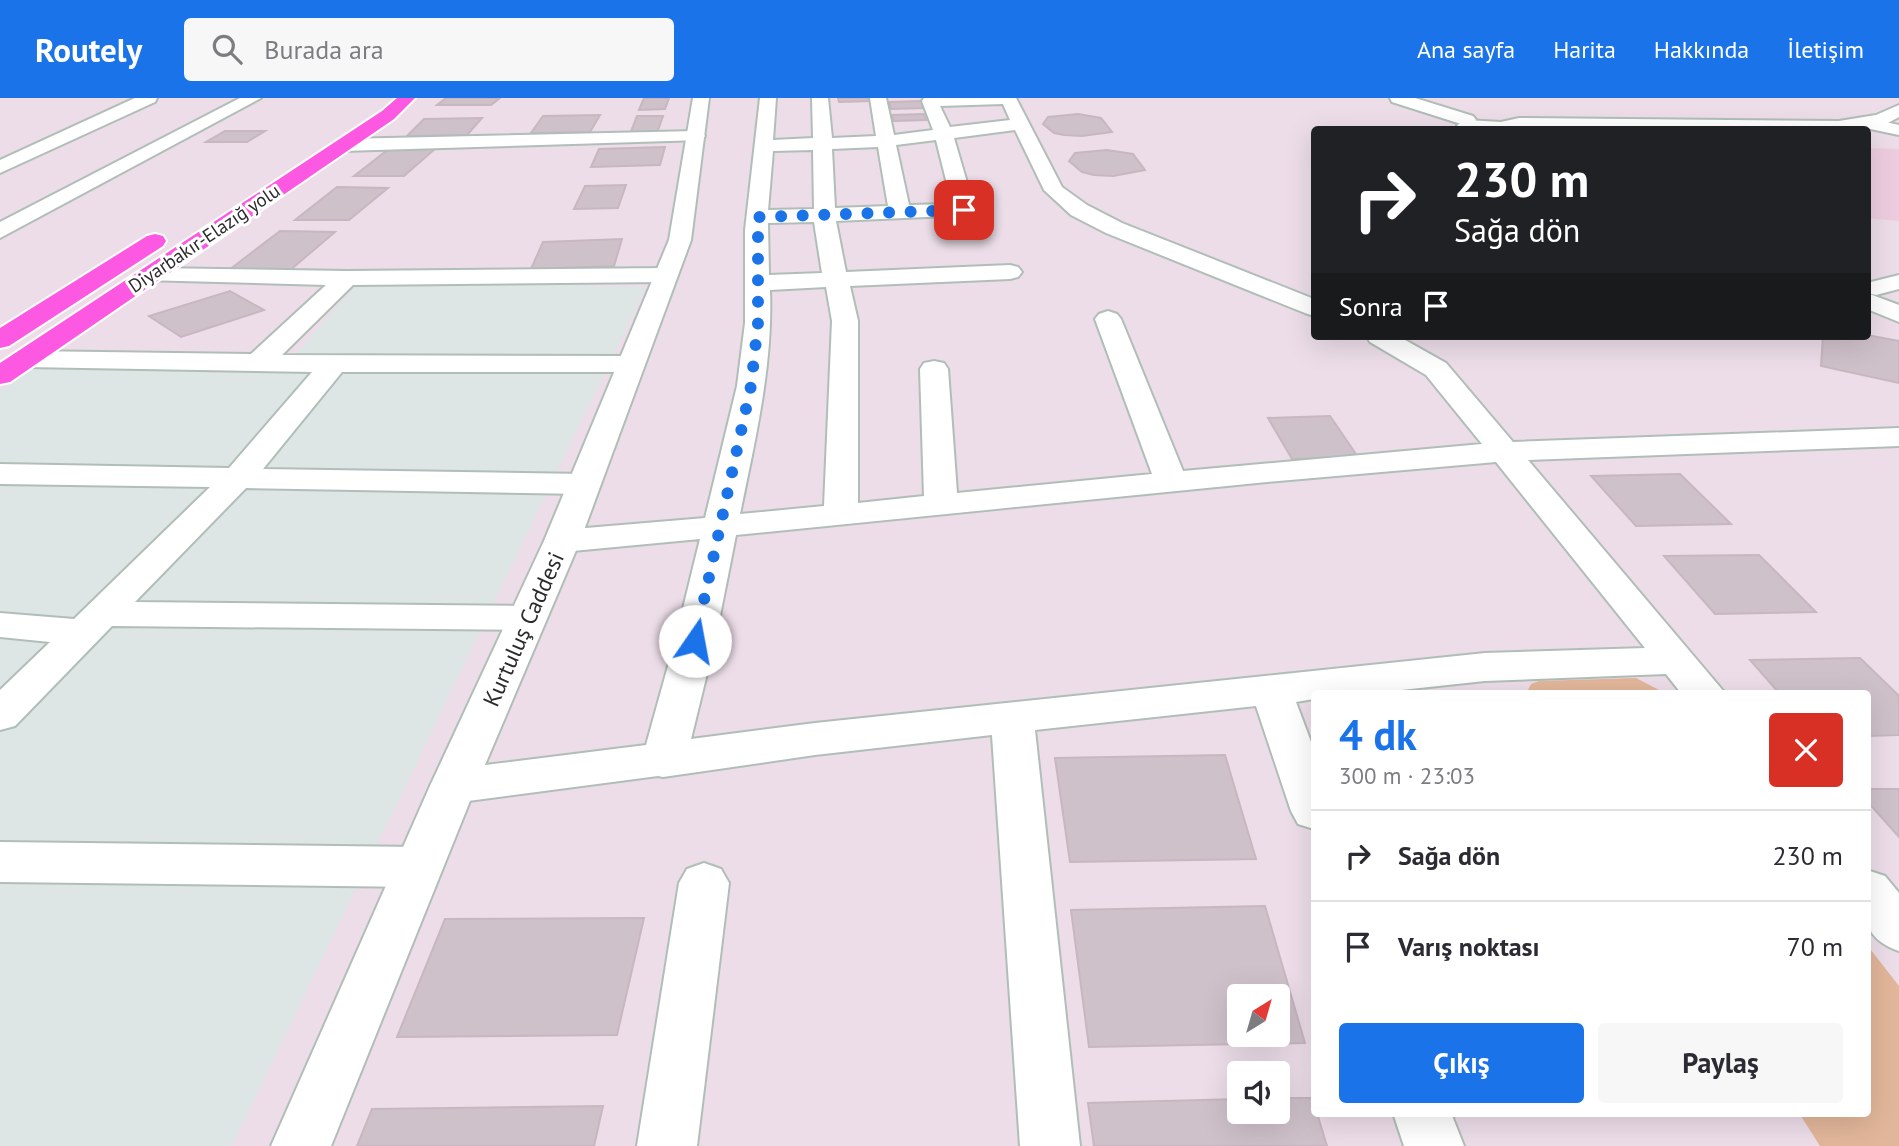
<!DOCTYPE html>
<html lang="tr">
<head>
<meta charset="utf-8">
<style>
	body { margin:0; font-family:"PT Sans",sans-serif; background:#f7f7f7; color:#2b2b33; height:100vh; display:flex; flex-direction:column; font-size:26px; white-space:nowrap }
	* { box-sizing:border-box; margin:0 }
	p { font-size:23px; color:#7c7c81 }
	.icon { flex:none; width:38px; height:38px; fill:none; stroke:currentColor; stroke-width:2; stroke-linecap:round; stroke-linejoin:round }
	.map { position:relative; flex:1; overflow:hidden }
	.drawer { position:absolute; left:1311px; top:592px; width:560px; height:427px; display:flex; flex-direction:column; background:#fff; border-radius:7px; box-shadow:0 7px 28px #0002 }
	.drawer>* { flex:none }
	.guide { position:absolute; left:1311px; top:28px; width:560px; height:214px; border-radius:7px; box-shadow:0 7px 28px #0002; background:#202124; color:#fff; overflow:hidden }
	.needle { width:46px; rotate:37deg }
	.fabs { position:absolute; left:1227px; top:886px; display:grid; gap:14px }
	.fabs a { display:grid; place-items:center; width:63px; height:63px; border-radius:7px; background:#fff; box-shadow:0 7px 28px #0002; font-size:35px }
	.pin { position:absolute; display:grid; place-items:center; width:60px; height:60px; color:#fff; margin:-30px; border-radius:14px; box-shadow:0 4px 10px #0006 }
	.me { position:absolute; width:77px; margin:-38px; rotate:12deg; stroke-linejoin:round; filter:drop-shadow(0 0 5px #0008) }
	.turn { display:flex; align-items:center; gap:24px; height:147px; padding:0 28px; font-size:32px }
	.turn .icon { width:91px; height:91px; stroke-width:2.5 }
	.turn b { display:block; font-size:49px; line-height:60px }
	.then { display:flex; align-items:center; height:66px; padding:0 28px; background:#0003; gap:14px; font-size:26px }
	.round { display:grid; place-items:center; flex:none; width:74px; height:74px; border-radius:7px; background:#f7f7f7 }
	.headline { display:flex; align-items:center; justify-content:space-between; height:119px; padding:0 28px }
	h1 { font-size:42px; font-weight:700; line-height:52px; color:#1a73e8 }
	.button { display:flex; gap:14px; margin-top:auto; padding:14px 28px }
	.button a { flex:1; height:80px; border-radius:7px; background:#1a73e8; color:#fff; font-size:28px; font-weight:700; line-height:80px; text-align:center }
	.button a+a { background:#f7f7f7; color:#2b2b33 }
	ul { padding:0; list-style:none }
	li { display:flex; align-items:center; gap:21px; height:91px; padding:0 28px; border-top:2px solid #e1e1e2 }
	li div { flex:1 }
	li b { display:block; font-size:26px }
	li em { font-style:normal }
	header { display:flex; align-items:center; gap:42px; box-sizing:border-box; height:98px; padding:0 35px; background:#1a73e8; color:#fff }
	header strong { font-size:33px }
	nav { display:flex; gap:38px; margin-inline-start:auto; font-size:24px }
	.search { width:490px; height:63px; background:#f7f7f7; display:flex; align-items:center; gap:18px; box-sizing:border-box; padding:0 24px; border-radius:7px; color:#7c7c81; font-size:26px }
	.map>svg:first-child { display:block }
</style>
</head>
<body>
<header>
<strong>Routely</strong>
<div class="search"><svg class="icon" aria-label="search" viewBox="0 0 24 24"><circle cx="10" cy="10" r="6"/><path d="M15 15l6 6"/></svg>Burada ara</div>
<nav><a>Ana sayfa</a><a>Harita</a><a>Hakkında</a><a>İletişim</a></nav>
</header>
<div class="map">
<svg width="1899" height="1048" viewBox="0 0 1899 1048">
	<rect width="100%" height="100%" fill="#ecdde8"/>
	<polygon fill="#dde5e5" points="361,181 646,189 232,1048 0,1048 0,293 37,267 281,272"/>
	<polygon fill="#eecce0" points="1867,50 1899,51 1899,123 1867,120"/>
	<g fill="#e2b69a">
		<polygon points="1636,580 1665,595 1527,594 1531,586 1539,583"/>
		<polygon points="1867,847 1899,888 1899,1048 1820,1048 1799,1015 1867,1015"/>
	</g>
	<g fill="#cfc1ca" stroke="#c8b6c1" stroke-width="2" fill-rule="evenodd">
		<polygon points="446,0 500,0 491,7 437,7"/>
		<polygon points="644,0 669,0 665,11 639,12"/>
		<polygon points="838,0 873,0 873,3 839,4"/>
		<polygon points="922,3 925,10 891,11 889,4"/>
		<polygon points="924,16 926,22 894,23 892,17"/>
		<polygon points="1078,16 1101,20 1112,34 1082,38 1064,37 1054,35 1043,26 1048,19"/>
		<polygon points="600,17 590,34 531,35 543,18"/>
		<polygon points="637,18 663,18 657,35 630,36"/>
		<polygon points="482,20 467,37 407,38 424,21"/>
		<polygon points="225,33 265,33 247,44 206,44"/>
		<polygon points="665,49 660,67 591,69 599,51"/>
		<polygon points="390,50 436,50 404,78 354,78"/>
		<polygon points="1107,52 1133,56 1145,72 1113,78 1094,77 1082,74 1069,63 1075,55"/>
		<polygon points="626,87 618,110 574,111 585,88"/>
		<polygon points="337,89 388,90 349,122 295,122"/>
		<polygon points="280,133 335,134 289,173 229,172"/>
		<polygon points="622,141 614,168 531,171 543,144"/>
		<polygon points="230,193 264,212 181,239 149,218"/>
		<polygon points="1867,237 1899,243 1899,285 1821,268 1823,238"/>
		<polygon points="1330,318 1358,359 1292,361 1268,320"/>
		<polygon points="1680,376 1731,426 1636,428 1591,378"/>
		<polygon points="1759,457 1816,514 1715,516 1664,458"/>
		<polygon points="1860,560 1899,598 1899,637 1867,638 1867,595 1779,595 1750,562"/>
		<polygon points="1225,657 1256,761 1070,764 1055,660"/>
		<polygon points="1867,691 1899,691 1899,739 1867,703"/>
		<path d="M1265,808L1305,945L1089,949L1071,812ZM1239,898H1278V936H1239Z"/>
		<polygon points="644,820 617,937 397,939 445,821"/>
		<polygon points="1278,1000 1313,1000 1314,1015 1317,1015 1327,1048 1094,1048 1088,1005 1239,1001 1239,1013 1278,1013"/>
		<polygon points="603,1008 594,1048 357,1048 372,1011"/>
	</g>
	<g fill="none" stroke-linecap="round" stroke-linejoin="round">
		<g stroke="#b1beb8" stroke-width="4">
			<g id="street">
				<polygon points="135,0 157,0 155,4 0,75 0,62"/>
				<polygon points="240,0 261,0 0,140 0,124"/>
				<path d="M760,0H776L773,42L813,40L812,0H828L832,40L876,38L870,0H886L894,37L933,32L922,3L924,0H1016L1062,89L1087,107L1122,125L1314,201V218L1305,215L1106,135L1071,117L1044,92L1015,32L954,40L975,112L972,117L836,123L846,174L1010,167L1018,169L1022,174L1018,179L1010,181L850,188L858,223V405L924,398L920,271L924,265L934,263L944,265L948,271L957,395L1152,376L1095,221L1099,216L1108,213L1117,216L1121,221L1183,373L1482,346L1426,277L1370,244L1366,238H1398L1446,265L1513,344L1899,330V348L1528,362L1725,595H1681L1666,576L1485,583L1373,595H1314V601L1296,604L1314,652V731L1298,726L1291,713L1256,608L1035,632L1080,1048H1020L992,637L815,657L663,679L658,678L453,705L437,700L430,688L437,676L453,671L646,647L675,543L700,441L562,454L550,450L544,443L550,436L562,432L705,420L737,288L745,225V132ZM1003,6L1010,22L950,29L940,8ZM936,42L952,106L909,107L896,47ZM878,49L888,108L835,110L832,51ZM813,52L814,111L768,112L773,53ZM814,124L822,175L769,177L768,125ZM826,189L832,223L824,408L740,416C755,342 773,268 770,192ZM1496,364L1645,550L1485,555L815,625L691,641L715,543L736,437L1267,384Z"/>
				<polygon points="1390,0 1415,0 1473,18 1476,22 1473,26 1461,26 1392,4"/>
				<polygon points="1867,20 1899,27 1899,37 1861,29 1858,25 1861,21"/>
				<polygon points="696,33 702,34 705,38 702,42 343,53 334,47 343,41"/>
				<polygon points="150,170 347,173 666,170 674,172 678,177 674,182 666,184 353,187 282,257 631,258 641,260 645,266 641,272 631,274 342,274 263,371 584,376 596,379 600,386 596,393 584,396 246,390 135,504 528,508 542,511 547,520 542,529 528,532 112,528 15,628 0,632 0,592 50,544 0,539 0,515 74,521 210,389 0,386 0,366 229,370 312,274 26,269 16,267 12,261 16,255 26,253 251,256 326,187 142,182 138,177 142,172"/>
				<polygon points="1899,177 1899,191 1876,197 1867,195 1867,185"/>
				<polygon points="0,744 419,749 436,755 443,769 436,783 419,789 0,784"/>
				<polygon points="704,765 721,771 729,785 697,1048 637,1048 679,785 687,771"/>
				<path d="M1867,772L1885,778L1899,795V853C1856,838 1867,811 1867,772Z"/>
				<polygon points="1393,1015 1451,1015 1464,1048 1404,1048"/>
			</g>
		</g>
		<g stroke="#b1beb8" stroke-width="4">
			<g id="secondary">
				<polygon points="693,0 709,0 691,142 580,443 476,688 331,1048 271,1048 430,688 544,443 669,142"/>
				<polygon points="1899,7 1899,19 1886,26 1851,32 1463,32 1457,27 1466,22 1501,24 1519,20 1839,23 1876,17"/>
				<polygon points="1867,195 1899,207 1899,224 1867,211"/>
			</g>
		</g>
		<g stroke="#fff" stroke-width="4">
			<g id="highway">
				<polygon points="397,0 415,0 394,21 10,284 0,286 0,265 382,13"/>
				<polygon points="155,136 163,138 166,143 163,148 9,248 0,250 0,230 147,138"/>
			</g>
		</g>
		<use href="#street" fill="#fff" fill-rule="evenodd"/>
		<use href="#secondary" fill="#fff" fill-rule="evenodd"/>
		<use href="#highway" fill="#fc58e2" fill-rule="evenodd"/>
	</g>
	<g fill="none" stroke-linecap="round" stroke-linejoin="round">
		<polyline stroke="#1a73e8" stroke-width="12" stroke-dasharray="0 21.6" points="695,543 751,288 758,225 758,119 964,112"/>
	</g>
	<g text-anchor="middle" dominant-baseline="central" stroke-width="6" stroke-linejoin="round" paint-order="stroke">
		<g font-size="19" fill="#2b2b2b" stroke="#fff">
			<text transform="translate(204 140) rotate(-34)">Diyarbakır-Elazığ yolu</text>
		</g>
		<g font-size="23" fill="#2b2b2b" stroke="#fff">
			<text transform="translate(523 531) rotate(-66)">Kurtuluş Caddesi</text>
		</g>
	</g>
</svg>
<div class="fabs">
<a><svg class="needle" viewBox="-14 -14 28 28"><path d="M0-13l5 13h-10z" fill="#e53935"/><path d="M0 13l5-13h-10z" fill="#7c7c81"/></svg></a>
<a><svg class="icon" aria-label="sound" viewBox="0 0 24 24"><path d="M4 9h4l5-4v14l-5-4H4zM17 9q2 3 0 6"/></svg></a>
</div>
<div class="pin" style="left:964px;top:112px;background:#d93025"><svg class="icon" aria-label="arrive" viewBox="0 0 24 24"><path d="M6 21V4h12l-3 4 3 4H6"/></svg></div>
<svg class="me" style="left:695px;top:543px" viewBox="-20 -20 40 40"><circle r="19" fill="#fff"/><path d="M0-13L10 11 0 6-10 11z" fill="#1a73e8"/></svg>
<div class="guide">
<div class="turn"><svg class="icon" aria-label="right" viewBox="0 0 24 24"><path d="M7 20v-9h11M14 6l5 5-5 5"/></svg><div><b>230 m</b>Sağa dön</div></div>
<div class="then">Sonra<svg class="icon" aria-label="arrive" viewBox="0 0 24 24"><path d="M6 21V4h12l-3 4 3 4H6"/></svg></div>
</div>
<section class="drawer">
<div class="headline"><div><h1>4 dk</h1><p>300 m · 23:03</p></div><a class="round" style="background:#d93025;color:#fff"><svg class="icon" aria-label="close" viewBox="0 0 24 24"><path d="M6 6l12 12M18 6L6 18"/></svg></a></div>
<ul>
<li><svg class="icon" aria-label="right" viewBox="0 0 24 24"><path d="M7 20v-9h11M14 6l5 5-5 5"/></svg><div><b>Sağa dön</b></div><em>230 m</em></li>
<li><svg class="icon" aria-label="arrive" viewBox="0 0 24 24"><path d="M6 21V4h12l-3 4 3 4H6"/></svg><div><b>Varış noktası</b></div><em>70 m</em></li>
</ul>
<div class="button"><a>Çıkış</a><a>Paylaş</a></div>
</section>
</div>
</body>
</html>
